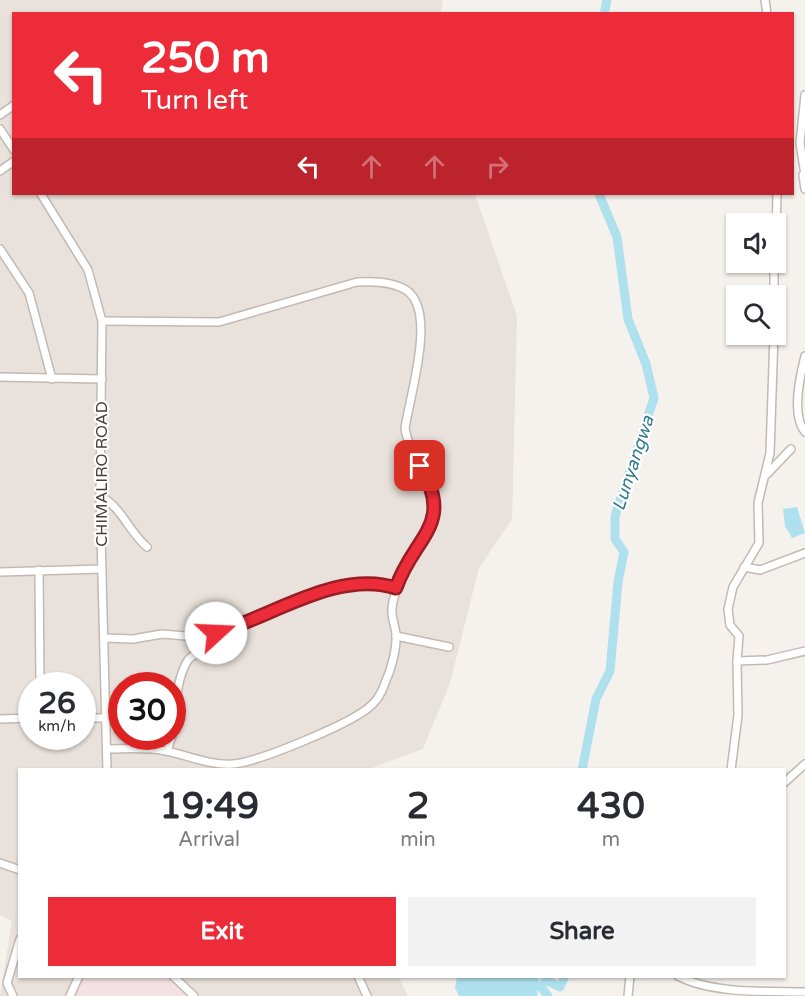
<!DOCTYPE html>
<html lang="en">
<head>
<meta charset="utf-8">
<style>
	body { margin:0; font-family:"Varela Round",sans-serif; background:#f2f2f3; color:#2b2b33; height:100vh; display:flex; flex-direction:column; font-size:22px; white-space:nowrap }
	* { box-sizing:border-box; margin:0 }
	p { font-size:20px; color:#7c7c81 }
	.icon { flex:none; width:33px; height:33px; fill:none; stroke:currentColor; stroke-width:2; stroke-linecap:round; stroke-linejoin:round }
	.map { position:relative; flex:1; overflow:hidden }
	.side { position:absolute; left:18px; top:768px; width:768px; height:210px; display:flex; flex-direction:column; background:#fff; border-radius:0px; box-shadow:0 2px 4px #0004 }
	.side>* { flex:none }
	.banner { position:absolute; left:12px; top:12px; width:782px; height:183px; border-radius:0px; box-shadow:0 2px 4px #0004; background:#ec2c39; color:#fff; overflow:hidden }
	.controls { position:absolute; left:726px; top:213px; display:grid; gap:12px }
	.controls a { display:grid; place-items:center; width:60px; height:60px; border-radius:0px; background:#fff; box-shadow:0 2px 4px #0004; font-size:30px }
	.speed { position:absolute; left:18px; top:672px; display:flex; gap:12px; font-size:30px; font-weight:700; text-align:center }
	.speed>* { display:grid; place-content:center; width:78px; height:78px; border-radius:50%; background:#fff; box-shadow:0 2px 4px #0004; line-height:1 }
	.speed small { font-size:15px; font-weight:400 }
	.speed .limit { border:9px solid #d22; background:#fff; color:#111 }
	.pin { position:absolute; display:grid; place-items:center; width:51px; height:51px; color:#fff; margin:-26px; border-radius:12px; box-shadow:0 3px 9px #0006 }
	.me { position:absolute; width:66px; margin:-33px; rotate:70deg; stroke-linejoin:round; filter:drop-shadow(0 0 4px #0008) }
	.turn { display:flex; align-items:center; gap:21px; height:126px; padding:0 30px; font-size:27px }
	.turn .icon { width:78px; height:78px; stroke-width:2.5 }
	.turn b { display:block; font-size:42px; line-height:51px }
	.lanes { display:flex; align-items:center; height:57px; padding:0 30px; background:#0003; justify-content:center; gap:30px; direction:ltr }
	.lanes .off { opacity:.35 }
	.eta { display:flex; justify-content:space-evenly; align-items:center; height:102px; text-align:center }
	.eta b { font-size:36px; font-weight:700; line-height:42px }
	.primary-button { display:flex; gap:12px; margin-top:auto; padding:12px 30px }
	.primary-button a { flex:1; height:69px; border-radius:0px; background:#ec2c39; color:#fff; font-size:24px; font-weight:700; line-height:69px; text-align:center }
	.primary-button a+a { background:#f2f2f3; color:#2b2b33 }
	.map>svg:first-child { display:block }
</style>
</head>
<body>
<div class="map">
<svg width="805" height="996" viewBox="0 0 805 996">
	<rect width="100%" height="100%" fill="#f5f1ec"/>
	<path fill="#e9e1db" fill-rule="evenodd" d="M0,0H443L441,14H14V194H475L517,316L512,519L479,568L450,683L423,749L368,769L20,770V976H398L408,996H0L12,921L0,915ZM32,686H82V736H32ZM122,686H172V736H122Z"/>
	<polygon fill="#f4e1e3" points="80,976 166,977 187,996 73,996"/>
	<g fill="#aee1ed">
		<polygon points="797,507 805,533 792,538 785,526 783,509"/>
		<polygon points="457,977 539,977 537,996 459,996 455,988"/>
	</g>
	<g fill="none" stroke-linecap="round" stroke-linejoin="round">
		<g stroke="#aee1ed" stroke-width="9">
			<polyline points="604,14 607,0"/>
			<polyline points="582,770 596,699 610,671 618,582 624,552 615,539 615,516 654,398 646,364 628,319 617,237 599,194"/>
			<polyline points="548,996 541,987 546,980 560,987 565,976"/>
		</g>
		<g stroke="#c3b9b2" stroke-width="10">
			<g id="minor">
				<polyline points="765,0 767,14"/>
				<polyline points="805,95 800,143 805,175"/>
				<polyline points="0,115 14,105"/>
				<polyline points="0,129 14,150"/>
				<polyline points="0,171 14,161"/>
				<polyline points="803,175 805,189"/>
				<polyline points="41,194 88,270 102,321 100,496 107,770"/>
				<polyline points="776,233 777,194"/>
				<polyline points="0,249 29,293 52,379"/>
				<polyline points="774,296 774,262"/>
				<path d="M102,321L219,322L357,282C373,281 392,281 406,290C438,311 409,397 405,429C409,454 432,472 434,494C438,537 397,566 392,608C391,617 395,625 396,634C397,649 391,670 385,683C382,693 375,703 367,709C346,725 259,762 233,764C211,766 187,755 166,751C146,747 126,749 107,749"/>
				<path d="M805,356C800,376 791,415 805,432"/>
				<polyline points="0,377 102,379"/>
				<polyline points="767,474 791,449"/>
				<path d="M100,496C121,506 129,532 147,547"/>
				<polyline points="744,567 760,570 805,553"/>
				<polyline points="39,570 40,686"/>
				<polyline points="0,572 102,569"/>
				<polyline points="396,636 449,647"/>
				<polyline points="105,638 133,639 162,634 186,636 213,634 255,620 286,604 351,584 375,584 396,588"/>
				<polyline points="737,661 767,660 805,651"/>
				<polyline points="82,718 107,718"/>
				<polyline points="0,719 32,718"/>
				<path d="M172,734C176,710 175,681 188,660C192,655 199,653 204,649L206,635"/>
				<polyline points="167,751 172,736"/>
				<polyline points="731,770 738,715 737,661 739,636 730,625 728,609 733,587 759,543 758,503 770,453 774,334"/>
				<polyline points="784,783 805,764"/>
				<polyline points="0,863 20,870"/>
				<polyline points="173,976 194,996"/>
				<polyline points="358,976 367,996"/>
				<path d="M678,976C712,994 766,991 805,992"/>
				<polyline points="13,996 7,983 20,939"/>
				<polyline points="70,996 79,976"/>
				<polyline points="628,996 630,976"/>
			</g>
		</g>
		<use href="#minor" stroke="#fff" stroke-width="7"/>
	</g>
	<g fill="none" stroke-linecap="round" stroke-linejoin="round">
		<g stroke="#991d25" stroke-width="15">
			<path id="route" d="M216,633C271,617 338,569 396,588C413,537 456,525 420,466"/>
		</g>
		<use href="#route" stroke="#ec2c39" stroke-width="10"/>
	</g>
	<g text-anchor="middle" dominant-baseline="central" stroke-width="4.5" stroke-linejoin="round" paint-order="stroke">
		<g font-size="16" fill="#49403a" stroke="#fff">
			<text transform="translate(102 474) rotate(-90)">CHIMALIRO ROAD</text>
		</g>
		<g font-size="18" font-style="italic" fill="#317c90" stroke="#fff">
			<text transform="translate(633 463) rotate(-72)">Lunyangwa</text>
		</g>
	</g>
</svg>
<div class="controls">
<a><svg class="icon" aria-label="sound" viewBox="0 0 24 24"><path d="M4 9h4l5-4v14l-5-4H4zM17 9q2 3 0 6"/></svg></a>
<a><svg class="icon" aria-label="search" viewBox="0 0 24 24"><circle cx="10" cy="10" r="6"/><path d="M15 15l6 6"/></svg></a>
</div>
<div class="speed"><div>26<small>km/h</small></div><div class="limit">30</div></div>
<div class="pin" style="left:420px;top:466px;background:#d93025"><svg class="icon" aria-label="arrive" viewBox="0 0 24 24"><path d="M6 21V4h12l-3 4 3 4H6"/></svg></div>
<svg class="me" style="left:216px;top:633px" viewBox="-20 -20 40 40"><circle r="19" fill="#fff"/><path d="M0-13L10 11 0 6-10 11z" fill="#ec2c39"/></svg>
<div class="banner">
<div class="turn"><svg class="icon" aria-label="left" viewBox="0 0 24 24"><path d="M17 20v-9H6M10 6l-5 5 5 5"/></svg><div><b>250 m</b>Turn left</div></div>
<div class="lanes"><svg class="icon" aria-label="left" viewBox="0 0 24 24"><path d="M17 20v-9H6M10 6l-5 5 5 5"/></svg><svg class="icon off" aria-label="ahead" viewBox="0 0 24 24"><path d="M12 20V5M6 11l6-6 6 6"/></svg><svg class="icon off" aria-label="ahead" viewBox="0 0 24 24"><path d="M12 20V5M6 11l6-6 6 6"/></svg><svg class="icon off" aria-label="right" viewBox="0 0 24 24"><path d="M7 20v-9h11M14 6l5 5-5 5"/></svg></div>
</div>
<section class="side">
<div class="eta">
<div><b>19:49</b><p>Arrival</p></div>
<div><b>2</b><p>min</p></div>
<div><b>430</b><p>m</p></div>
</div>
<div class="primary-button"><a>Exit</a><a>Share</a></div>
</section>
</div>
</body>
</html>
